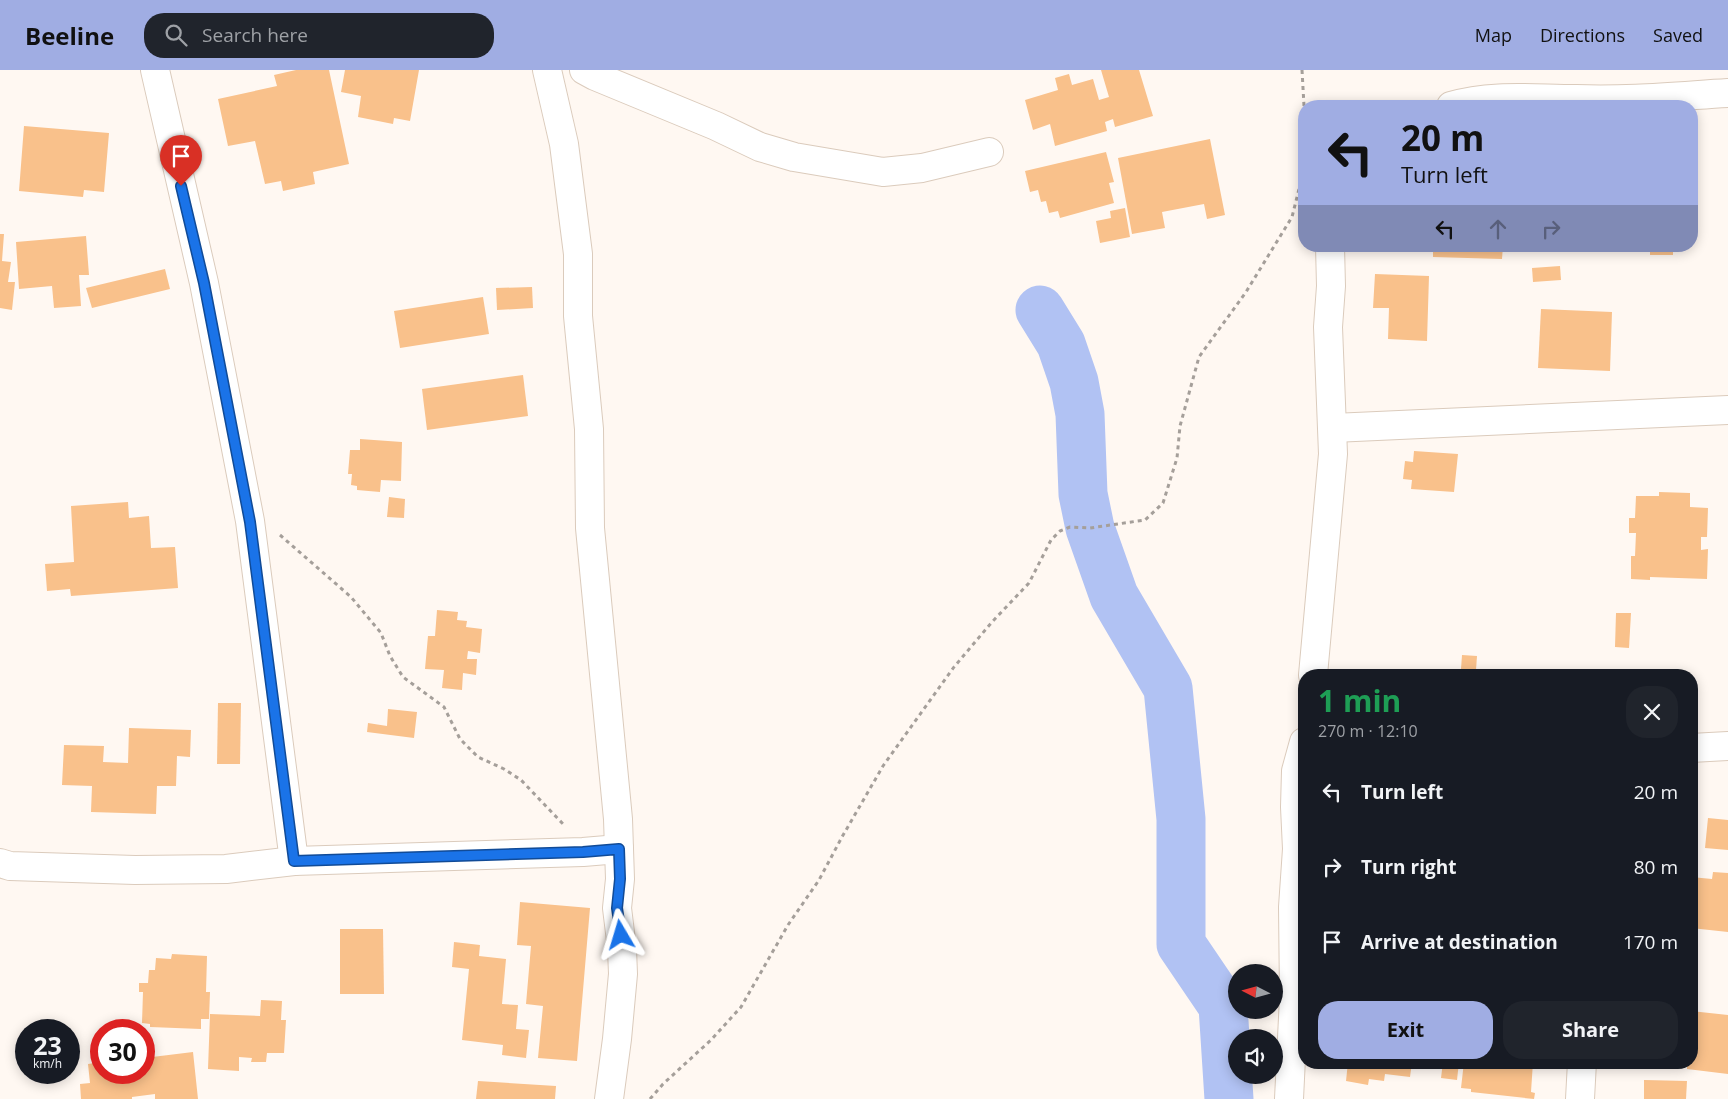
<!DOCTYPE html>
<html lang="en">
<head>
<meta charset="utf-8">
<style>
	body { margin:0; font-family:"Open Sans",sans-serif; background:#20242c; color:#f1f3f6; height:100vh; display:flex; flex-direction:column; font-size:19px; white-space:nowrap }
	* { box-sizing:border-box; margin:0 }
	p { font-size:16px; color:#9ea1a6 }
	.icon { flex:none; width:28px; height:28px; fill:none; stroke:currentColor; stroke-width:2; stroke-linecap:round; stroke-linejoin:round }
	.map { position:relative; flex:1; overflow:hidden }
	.panel { position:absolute; left:1298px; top:599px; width:400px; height:400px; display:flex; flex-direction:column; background:#171b24; border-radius:20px; box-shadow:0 2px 12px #0003 }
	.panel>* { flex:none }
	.guide { position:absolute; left:1298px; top:30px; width:400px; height:152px; border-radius:20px; box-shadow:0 2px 12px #0003; background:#a0ade3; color:#111; overflow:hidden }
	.needle { width:32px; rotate:276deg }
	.controls { position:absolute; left:1228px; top:894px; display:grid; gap:10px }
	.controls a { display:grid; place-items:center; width:55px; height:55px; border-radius:50%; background:#171b24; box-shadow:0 2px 12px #0003; font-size:25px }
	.speed { position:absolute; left:15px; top:949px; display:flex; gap:10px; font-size:25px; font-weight:700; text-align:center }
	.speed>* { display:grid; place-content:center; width:65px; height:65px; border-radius:50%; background:#171b24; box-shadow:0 2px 12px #0003; line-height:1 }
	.speed small { font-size:12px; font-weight:400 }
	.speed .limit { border:8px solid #d22; background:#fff; color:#111 }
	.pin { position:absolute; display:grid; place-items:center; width:42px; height:42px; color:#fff; margin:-51px -21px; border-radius:50% 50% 50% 0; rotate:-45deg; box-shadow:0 0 5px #0007 }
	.pin .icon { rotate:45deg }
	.me { position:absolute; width:55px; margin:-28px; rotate:353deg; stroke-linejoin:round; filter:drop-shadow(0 0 4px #0008) }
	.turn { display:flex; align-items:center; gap:18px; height:105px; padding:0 20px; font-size:22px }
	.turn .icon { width:65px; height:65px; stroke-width:2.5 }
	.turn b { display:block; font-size:35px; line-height:42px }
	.lanes { display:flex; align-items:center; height:48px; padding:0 20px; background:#0003; justify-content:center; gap:25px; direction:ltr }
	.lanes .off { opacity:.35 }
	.round { display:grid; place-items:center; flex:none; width:52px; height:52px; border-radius:20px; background:#20242c }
	.summary { display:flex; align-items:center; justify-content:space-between; height:85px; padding:0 20px }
	h1 { font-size:30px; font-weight:700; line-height:38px; color:#1e9e55 }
	.cta { display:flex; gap:10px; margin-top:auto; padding:10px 20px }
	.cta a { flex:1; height:58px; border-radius:20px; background:#a0ade3; color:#111; font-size:20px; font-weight:700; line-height:58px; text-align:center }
	.cta a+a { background:#20242c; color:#f1f3f6 }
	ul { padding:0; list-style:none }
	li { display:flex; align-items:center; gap:15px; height:75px; padding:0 20px }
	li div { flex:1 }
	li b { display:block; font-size:19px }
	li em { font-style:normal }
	header { display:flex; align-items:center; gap:30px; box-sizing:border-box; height:70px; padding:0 25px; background:#a0ade3; color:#111 }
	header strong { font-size:24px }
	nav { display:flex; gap:28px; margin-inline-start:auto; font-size:18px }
	.search { width:350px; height:45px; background:#20242c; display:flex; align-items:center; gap:12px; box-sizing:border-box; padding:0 18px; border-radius:20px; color:#9ea1a6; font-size:19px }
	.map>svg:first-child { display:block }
</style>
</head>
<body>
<header>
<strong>Beeline</strong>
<div class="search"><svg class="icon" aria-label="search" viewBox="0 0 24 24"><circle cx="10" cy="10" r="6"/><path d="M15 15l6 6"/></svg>Search here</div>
<nav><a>Map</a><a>Directions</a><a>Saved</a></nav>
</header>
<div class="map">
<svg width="1728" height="1029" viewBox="0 0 1728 1029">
	<rect width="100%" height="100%" fill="#fff8f2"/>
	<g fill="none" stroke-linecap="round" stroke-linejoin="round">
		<polyline stroke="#b1c2f3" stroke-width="49" points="1040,240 1061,274 1074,312 1080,344 1083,424 1090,458 1114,526 1168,618 1181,749 1181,874 1223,936 1229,1029"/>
	</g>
	<g fill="#f9c18b">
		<polygon points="296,0 329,0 349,94 313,102 315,114 283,121 281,111 265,114 255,71 228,76 218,29 277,16 274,5"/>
		<polygon points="345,0 419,0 410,51 394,48 393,54 358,47 361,26 341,22"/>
		<polygon points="1101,0 1139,0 1153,46 1115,57 1113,49 1105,52 1107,61 1055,76 1050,54 1033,60 1025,30 1058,20 1055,8 1069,4 1072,15 1093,9 1099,30 1109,27"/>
		<polygon points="24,56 109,63 104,122 84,120 83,127 19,121"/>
		<polygon points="1210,69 1225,145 1207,149 1204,134 1162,142 1165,158 1132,164 1118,88"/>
		<polygon points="1106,82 1114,112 1109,113 1114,133 1060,148 1058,141 1049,143 1046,131 1041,132 1038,120 1030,122 1025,101"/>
		<polygon points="1125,138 1130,167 1100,173 1096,151 1111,148 1110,141"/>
		<polygon points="0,164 4,164 2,191 11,192 8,212 15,212 12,240 0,238"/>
		<polygon points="86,166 89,205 79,205 81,236 54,238 52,216 19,219 16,172"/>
		<polygon points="1433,176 1503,176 1502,189 1433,187"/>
		<rect x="1650" y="176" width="23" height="9"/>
		<polygon points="1560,196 1561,210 1533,212 1532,198"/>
		<polygon points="165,199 170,219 92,238 86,218"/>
		<polygon points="1375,204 1429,206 1427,271 1388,269 1389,238 1373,238"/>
		<polygon points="532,217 533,238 497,240 496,218"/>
		<polygon points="483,227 489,264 400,278 394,241"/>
		<polygon points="1541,239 1612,242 1610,301 1538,298"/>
		<polygon points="523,305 528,346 427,360 422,319"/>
		<polygon points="360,369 402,372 401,411 381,410 380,422 357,420 357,416 351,415 352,404 348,404 350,380 360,380"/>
		<polygon points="1414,381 1458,384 1454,422 1411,419 1412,410 1403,409 1405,391 1413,392"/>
		<polygon points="1659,422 1690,423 1690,437 1708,438 1707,467 1701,467 1701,480 1708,479 1707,509 1650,507 1650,510 1631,509 1631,486 1635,486 1636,463 1629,463 1629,448 1635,448 1636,426 1659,426"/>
		<polygon points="389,427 405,429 404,448 387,447"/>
		<polygon points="128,432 129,448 149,446 151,478 175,477 178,518 71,526 70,519 47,521 45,494 74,492 71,436"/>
		<polygon points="437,540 458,542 457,550 467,551 466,557 482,559 480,583 468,581 467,589 477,589 476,605 463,603 462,620 442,618 444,600 425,599 428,566 435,566"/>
		<polygon points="1616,543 1631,543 1629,578 1615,577"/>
		<polygon points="1462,585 1477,586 1476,600 1461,599"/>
		<polygon points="218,633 241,633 240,694 217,694"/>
		<polygon points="388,639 417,642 414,668 367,662 368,653 387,656"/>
		<polygon points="129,658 191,660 190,687 177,686 176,716 157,716 156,744 91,742 92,716 62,715 64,675 104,676 103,692 128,693"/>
		<polygon points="1708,748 1728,750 1728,780 1705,778"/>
		<polygon points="1713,802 1728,803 1728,862 1691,858 1691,807 1712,809"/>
		<polygon points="520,832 590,838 577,991 538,988 543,936 526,934 531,876 517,875"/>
		<polygon points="340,859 383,859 384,924 340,924"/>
		<polygon points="454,872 480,875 479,886 506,889 502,934 518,935 516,959 529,960 526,988 502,985 503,975 462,970 469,899 452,897"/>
		<polygon points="172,884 207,886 206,922 210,922 209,949 201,949 201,959 150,957 150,954 142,953 143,922 139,922 139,913 148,913 149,900 155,900 156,888 171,889"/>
		<polygon points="261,930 282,931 281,950 286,950 284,983 267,983 266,992 251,992 252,988 239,987 239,1001 208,999 210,944 260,946"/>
		<polygon points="1691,941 1728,945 1728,1004 1687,999 1687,992 1691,992"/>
		<polygon points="193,982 198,1029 155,1029 155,1024 132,1027 132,1029 81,1029 80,1014 90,1013 88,994 101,992 101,1002 144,1002 144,988"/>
		<polygon points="1348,992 1412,992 1410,1007 1385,1004 1384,1011 1369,1009 1368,1015 1346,1011"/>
		<polygon points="1443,992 1459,992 1457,1010 1441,1008"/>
		<polygon points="1464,992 1533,992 1531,1022 1535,1023 1534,1029 1471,1022 1471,1019 1461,1018"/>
		<polygon points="1644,1010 1687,1011 1686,1029 1644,1029"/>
		<polygon points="478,1011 556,1016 555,1029 476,1029"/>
	</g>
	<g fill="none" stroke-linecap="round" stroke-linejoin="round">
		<g stroke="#dbcbbc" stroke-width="30">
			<g id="minor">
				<polyline points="155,0 204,213 250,451 294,791"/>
				<polyline points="547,0 564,74 578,184 578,246 589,359 590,458 618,749 620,809 617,838 622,879 623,904 617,969 609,1029"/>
				<polyline points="584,0 595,6 716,56 760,77 794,87 883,102 922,98 989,82"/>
				<path d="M1451,36C1492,24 1534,29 1576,29C1627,31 1678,26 1728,23"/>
				<polyline points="1333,358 1728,340"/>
				<polyline points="1313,605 1333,384 1328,257 1331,216 1330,176"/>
				<polyline points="1691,678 1728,676"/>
				<polyline points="0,793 10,796 135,800 226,799 294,791 583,782 619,779"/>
				<polyline points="1289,1029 1294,927 1293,837 1297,779 1295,737 1296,701 1304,672"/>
				<polyline points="1580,1029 1582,992"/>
			</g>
		</g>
		<g stroke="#a59f9a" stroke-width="3" stroke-dasharray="4 4" stroke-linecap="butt">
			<polyline points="1302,0 1304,36"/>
			<polyline points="280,465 351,527 381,563 390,586 403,607 444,637 460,669 478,687 504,699 521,710 564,755"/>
			<polyline points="650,1029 663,1014 711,970 741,937 788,855 819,810 842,767 883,696 954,597 992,552 1029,513 1051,470 1060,461 1070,457 1090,458 1145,450 1163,433 1177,388 1180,356 1199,287 1246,222 1292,147 1304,99"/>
		</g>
		<use href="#minor" stroke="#fff" stroke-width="28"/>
	</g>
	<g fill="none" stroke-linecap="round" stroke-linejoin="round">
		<g stroke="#114b97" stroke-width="12">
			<polyline id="route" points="181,116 204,213 250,452 294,791 583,782 619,779 620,809 617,838 621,865"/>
		</g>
		<use href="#route" stroke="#1a73e8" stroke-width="9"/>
	</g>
</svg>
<div class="controls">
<a><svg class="needle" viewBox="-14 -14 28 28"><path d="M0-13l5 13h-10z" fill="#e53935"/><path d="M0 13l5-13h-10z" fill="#9ea1a6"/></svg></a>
<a><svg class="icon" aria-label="sound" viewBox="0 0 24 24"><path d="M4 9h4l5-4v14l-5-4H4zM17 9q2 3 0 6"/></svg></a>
</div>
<div class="speed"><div>23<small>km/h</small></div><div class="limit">30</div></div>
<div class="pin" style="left:181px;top:116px;background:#d93025"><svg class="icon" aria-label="arrive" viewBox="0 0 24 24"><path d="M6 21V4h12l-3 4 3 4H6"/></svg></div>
<svg class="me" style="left:621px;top:865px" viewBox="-20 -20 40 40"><path d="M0-17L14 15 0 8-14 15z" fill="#1a73e8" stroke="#fff" stroke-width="4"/></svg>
<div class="guide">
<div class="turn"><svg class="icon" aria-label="left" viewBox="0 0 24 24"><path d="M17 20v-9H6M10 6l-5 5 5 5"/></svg><div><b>20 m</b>Turn left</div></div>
<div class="lanes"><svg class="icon" aria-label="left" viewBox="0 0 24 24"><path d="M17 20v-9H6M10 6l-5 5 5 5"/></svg><svg class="icon off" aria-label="ahead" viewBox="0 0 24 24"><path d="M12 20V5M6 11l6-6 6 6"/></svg><svg class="icon off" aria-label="right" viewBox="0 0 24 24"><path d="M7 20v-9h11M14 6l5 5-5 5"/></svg></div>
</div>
<section class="panel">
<div class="summary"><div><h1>1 min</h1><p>270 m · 12:10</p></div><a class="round"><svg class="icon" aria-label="close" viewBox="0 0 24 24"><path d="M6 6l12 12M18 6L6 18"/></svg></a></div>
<ul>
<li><svg class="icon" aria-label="left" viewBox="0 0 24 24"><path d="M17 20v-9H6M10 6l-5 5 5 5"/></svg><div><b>Turn left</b></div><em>20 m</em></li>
<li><svg class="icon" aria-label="right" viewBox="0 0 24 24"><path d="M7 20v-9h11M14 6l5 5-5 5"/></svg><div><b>Turn right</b></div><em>80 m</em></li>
<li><svg class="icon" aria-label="arrive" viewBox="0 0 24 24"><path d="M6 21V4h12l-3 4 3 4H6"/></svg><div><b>Arrive at destination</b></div><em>170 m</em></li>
</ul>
<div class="cta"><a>Exit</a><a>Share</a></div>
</section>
</div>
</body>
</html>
